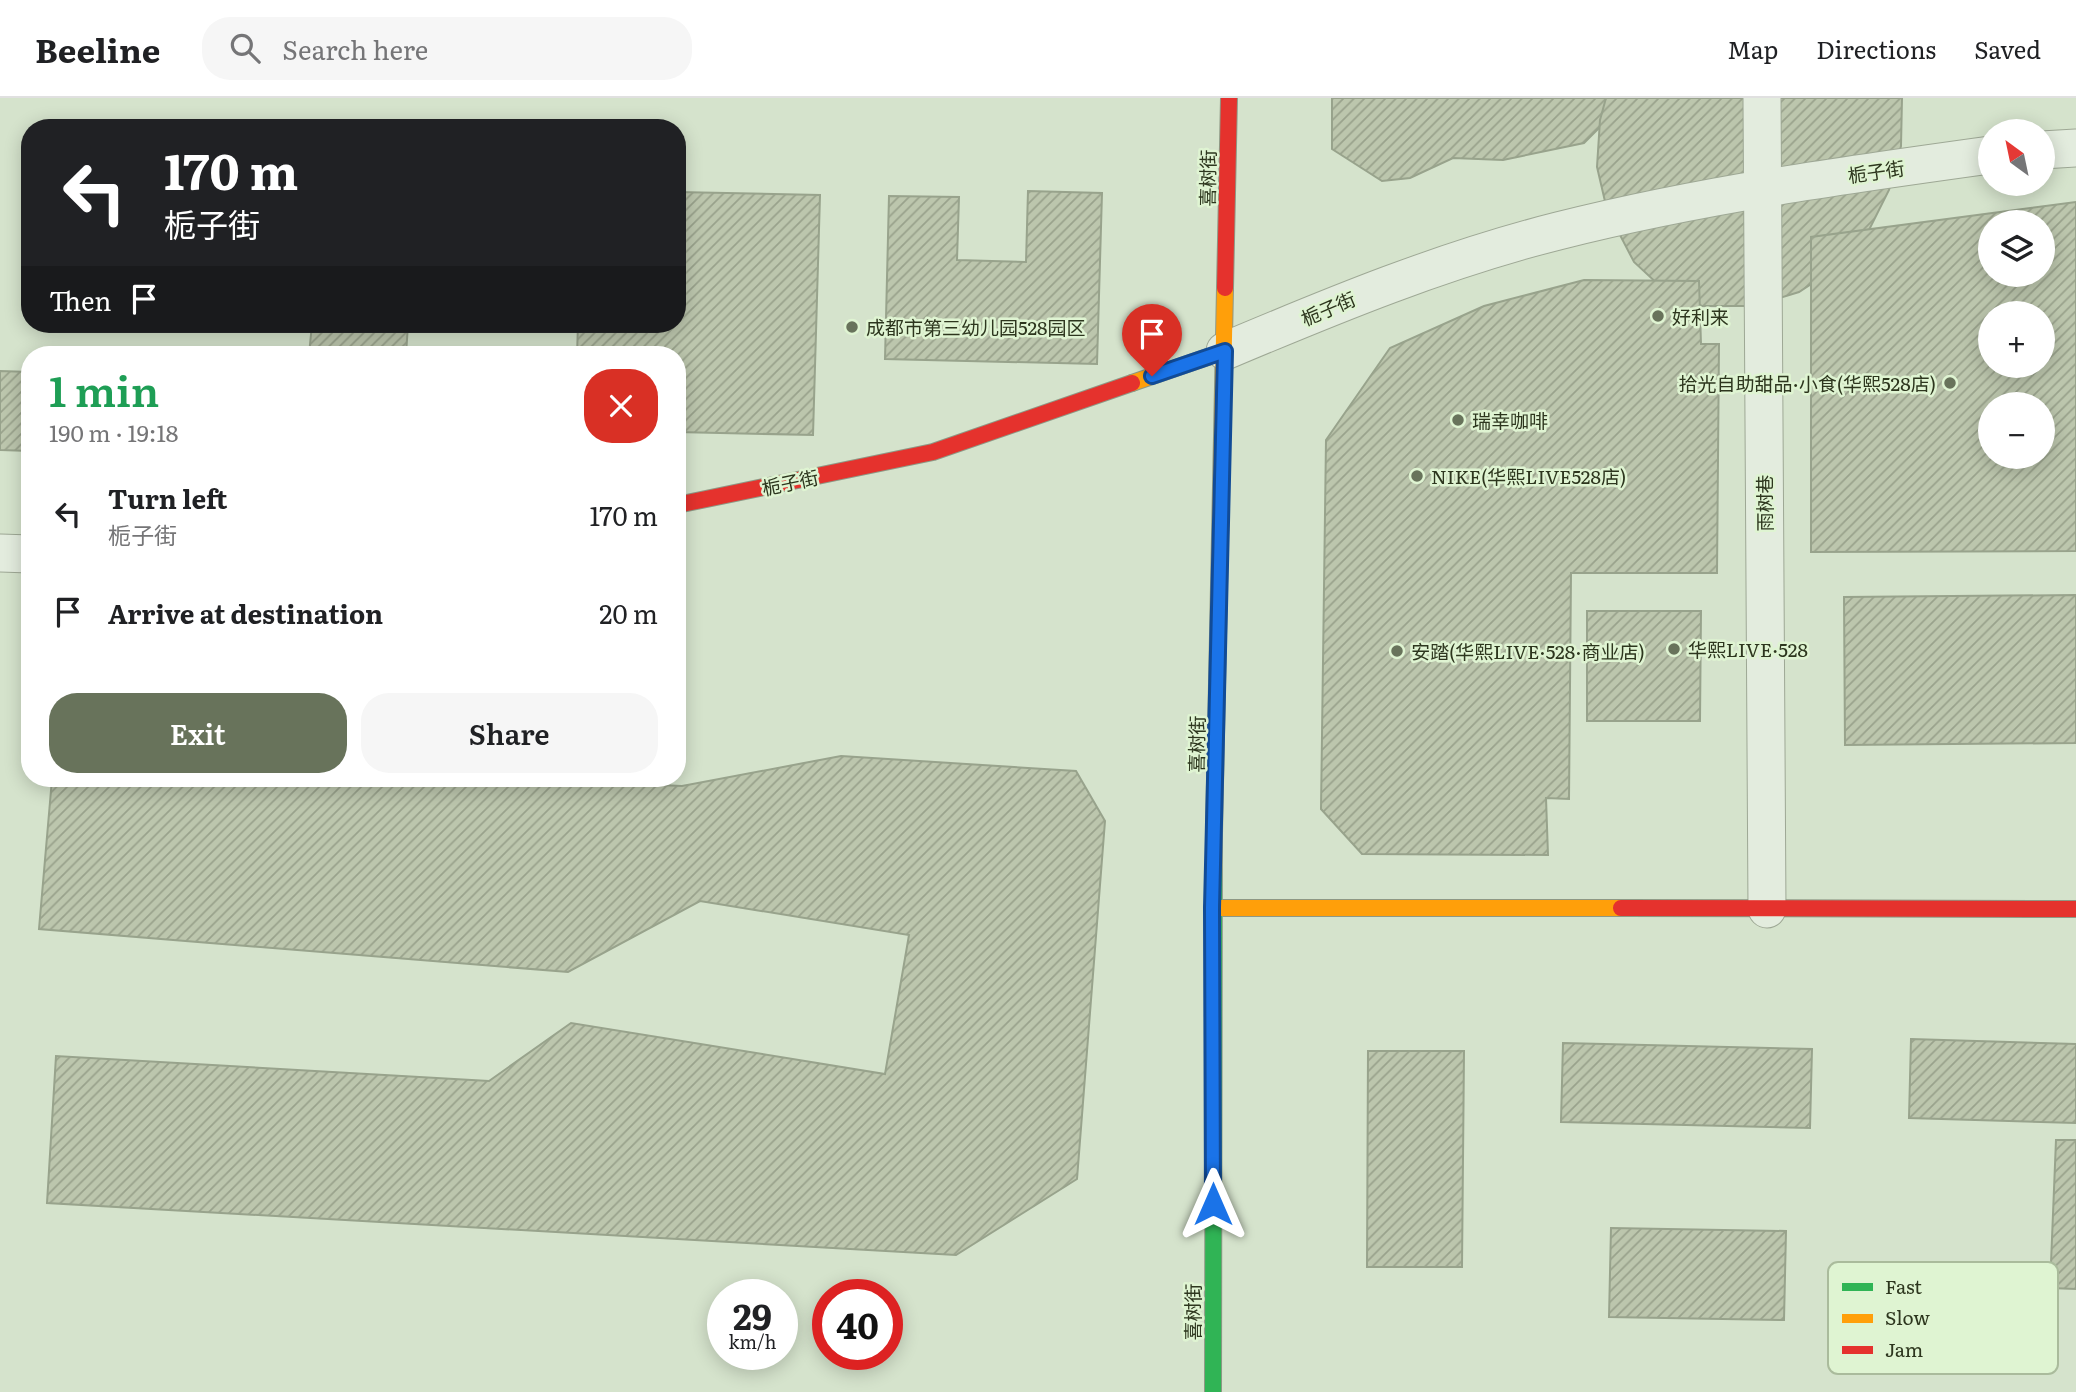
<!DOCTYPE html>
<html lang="en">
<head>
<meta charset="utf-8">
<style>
	body { margin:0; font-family:Literata,"Noto Sans SC",serif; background:#f6f6f6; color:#202124; height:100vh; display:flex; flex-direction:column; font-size:26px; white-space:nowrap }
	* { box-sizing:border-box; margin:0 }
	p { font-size:23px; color:#757577 }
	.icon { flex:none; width:38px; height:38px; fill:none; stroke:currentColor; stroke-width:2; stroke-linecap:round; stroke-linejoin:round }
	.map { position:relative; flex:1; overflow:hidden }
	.drawer { position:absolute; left:21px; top:248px; width:665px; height:441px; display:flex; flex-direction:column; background:#fff; border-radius:28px; box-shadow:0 4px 18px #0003 }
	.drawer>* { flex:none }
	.guide { position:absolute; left:21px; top:21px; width:665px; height:214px; border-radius:28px; box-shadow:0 4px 18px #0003; background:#202124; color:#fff; overflow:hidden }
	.needle { width:46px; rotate:327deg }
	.buttons { position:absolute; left:1978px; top:21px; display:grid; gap:14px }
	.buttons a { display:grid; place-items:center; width:77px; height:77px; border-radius:50%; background:#fff; box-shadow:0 4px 18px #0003; font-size:35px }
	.speed { position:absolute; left:707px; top:1181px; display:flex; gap:14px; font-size:35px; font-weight:700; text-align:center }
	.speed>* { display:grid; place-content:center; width:91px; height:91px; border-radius:50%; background:#fff; box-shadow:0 4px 18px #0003; line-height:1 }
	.speed small { font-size:18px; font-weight:400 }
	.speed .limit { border:10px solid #d22; background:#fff; color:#111 }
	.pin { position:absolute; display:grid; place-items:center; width:60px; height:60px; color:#fff; margin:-72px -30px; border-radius:50% 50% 50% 0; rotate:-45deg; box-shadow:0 0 7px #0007 }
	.pin .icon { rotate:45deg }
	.me { position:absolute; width:77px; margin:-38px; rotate:0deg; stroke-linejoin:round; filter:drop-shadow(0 0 5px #0008) }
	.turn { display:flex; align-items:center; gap:24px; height:147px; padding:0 28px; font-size:32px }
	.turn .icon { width:91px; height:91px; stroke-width:2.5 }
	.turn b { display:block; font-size:49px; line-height:60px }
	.then { display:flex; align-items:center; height:66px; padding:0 28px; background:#0003; gap:14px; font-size:26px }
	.round { display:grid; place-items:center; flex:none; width:74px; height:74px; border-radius:28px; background:#f6f6f6 }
	.headline { display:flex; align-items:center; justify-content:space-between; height:119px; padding:0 28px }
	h1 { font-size:42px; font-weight:600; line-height:52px; color:#1e9e55 }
	.button { display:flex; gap:14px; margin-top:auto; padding:14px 28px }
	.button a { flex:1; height:80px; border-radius:28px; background:#68735b; color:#fff; font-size:28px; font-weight:600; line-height:80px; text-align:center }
	.button a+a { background:#f6f6f6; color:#202124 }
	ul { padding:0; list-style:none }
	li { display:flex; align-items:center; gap:21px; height:98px; padding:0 28px }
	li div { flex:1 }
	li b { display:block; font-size:26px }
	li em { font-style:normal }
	header { display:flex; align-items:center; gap:42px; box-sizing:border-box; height:98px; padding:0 35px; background:#fff; border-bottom:2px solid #e0e0e0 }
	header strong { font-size:33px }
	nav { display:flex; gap:38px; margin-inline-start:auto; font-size:24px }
	.search { width:490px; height:63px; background:#f6f6f6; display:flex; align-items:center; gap:18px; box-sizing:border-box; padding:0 24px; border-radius:28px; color:#757577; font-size:26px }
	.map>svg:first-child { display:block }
</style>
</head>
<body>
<header>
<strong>Beeline</strong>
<div class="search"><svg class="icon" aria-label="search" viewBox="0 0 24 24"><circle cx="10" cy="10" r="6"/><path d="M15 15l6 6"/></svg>Search here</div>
<nav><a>Map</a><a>Directions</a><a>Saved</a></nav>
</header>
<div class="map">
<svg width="2076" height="1294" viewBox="0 0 2076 1294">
	<defs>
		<pattern id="building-hatch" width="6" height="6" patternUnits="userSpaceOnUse" patternTransform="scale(1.75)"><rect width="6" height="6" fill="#bcc6ad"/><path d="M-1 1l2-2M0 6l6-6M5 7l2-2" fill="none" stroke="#99a28c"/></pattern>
	</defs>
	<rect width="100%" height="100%" fill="#d5e3cc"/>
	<g fill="url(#building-hatch)" stroke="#98a38c" stroke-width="2" fill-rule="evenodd">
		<polygon points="1332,0 1629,0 1584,45 1503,62 1453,60 1410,80 1382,83 1332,51"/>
		<polygon points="1606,0 1902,0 1901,48 1889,92 1869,132 1840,167 1799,194 1754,208 1702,208 1662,190 1634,164 1607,112 1597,69 1600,22"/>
		<polygon points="1028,93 1102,95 1097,266 885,261 889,98 959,99 957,162 1026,164"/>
		<polygon points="677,94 820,97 813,337 677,334 677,257 577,257 578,226 677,226"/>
		<path d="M2076,104V453L1811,454V139ZM1990,124H2042V177H1990ZM1990,215H2042V268H1990ZM1990,306H2042V359H1990Z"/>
		<polygon points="1584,182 1699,183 1701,246 1719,246 1717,475 1571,475 1569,701 1546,700 1548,757 1362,756 1321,711 1326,342 1390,250 1484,208"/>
		<polygon points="312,226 408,226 406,257 309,257"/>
		<polygon points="0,273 30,274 30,353 0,352"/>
		<polygon points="2076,497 2076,645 1845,647 1844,499"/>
		<polygon points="1587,513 1701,513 1700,623 1587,623"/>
		<polygon points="841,658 1076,673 1105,723 1077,1081 956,1157 47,1105 56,958 489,983 571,925 885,976 909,837 700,803 568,874 39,831 52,681 522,681 682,688"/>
		<polygon points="1911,941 2076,946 2076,1025 1909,1020"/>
		<polygon points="1563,945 1812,951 1810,1030 1561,1024"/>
		<polygon points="1368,953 1464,953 1462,1169 1367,1169"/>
		<polygon points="2056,1042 2076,1042 2076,1191 2050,1190"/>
		<polygon points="1611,1130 1786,1133 1784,1222 1609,1219"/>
	</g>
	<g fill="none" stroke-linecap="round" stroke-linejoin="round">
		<g stroke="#9ea895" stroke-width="39">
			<g id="street">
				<polyline points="1762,0 1767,811"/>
				<polyline points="2042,52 2076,50"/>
				<path d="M1225,253C1334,207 1443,162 1558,133C1700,97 1845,77 1990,57"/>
				<polyline points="0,455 30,456"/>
			</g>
		</g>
		<g stroke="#8e9885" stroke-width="18">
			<polyline id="fast" points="1213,1294 1214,735"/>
		</g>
		<g stroke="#8e9885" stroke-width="18">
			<g id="slow">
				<polyline points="1132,285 1225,253"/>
				<polyline points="1214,735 1225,190"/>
				<polyline points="1212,810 1621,810"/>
			</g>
		</g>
		<g stroke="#8e9885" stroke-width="18">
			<g id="jam">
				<polyline points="1225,190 1229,0"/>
				<polyline points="677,407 933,354 1132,285"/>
				<polyline points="1621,810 2076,811"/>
			</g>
		</g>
		<use href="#street" stroke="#e3ecde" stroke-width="37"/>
		<use href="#fast" stroke="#30b455" stroke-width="16"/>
		<use href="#slow" stroke="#ff9f0a" stroke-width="16"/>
		<use href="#jam" stroke="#e5322d" stroke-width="16"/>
	</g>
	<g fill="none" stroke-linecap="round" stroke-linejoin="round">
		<g stroke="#114b97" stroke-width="18">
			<polyline id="route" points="1152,278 1225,253 1212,810 1213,1106"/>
		</g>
		<use href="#route" stroke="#1a73e8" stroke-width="12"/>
	</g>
	<g fill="#68735b" stroke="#dff4d2" stroke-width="2.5">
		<circle cx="1658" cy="218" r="7"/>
		<circle cx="852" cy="229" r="7"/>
		<circle cx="1950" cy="285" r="7"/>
		<circle cx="1458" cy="322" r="7"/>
		<circle cx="1417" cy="378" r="7"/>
		<circle cx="1674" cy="551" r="7"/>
		<circle cx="1397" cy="553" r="7"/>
	</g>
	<g text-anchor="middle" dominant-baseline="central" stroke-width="5" stroke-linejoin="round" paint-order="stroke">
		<g font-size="19" fill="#2d361e" stroke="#dff4d2">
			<text transform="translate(1876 73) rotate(-8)">栀子街</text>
			<text transform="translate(1207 80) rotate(-89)">喜树街</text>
			<text transform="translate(1328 210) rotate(-23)">栀子街</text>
			<text transform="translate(790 384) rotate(-12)">栀子街</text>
			<text transform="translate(1764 405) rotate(-90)">雨树巷</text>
			<text transform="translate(1196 646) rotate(-89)">喜树街</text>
			<text transform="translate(1192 1214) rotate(-90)">喜树街</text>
		</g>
		<g font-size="19" fill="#2d361e" stroke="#dff4d2" text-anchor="start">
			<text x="1672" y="218">好利来</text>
			<text x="866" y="229">成都市第三幼儿园528园区</text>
			<text x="1936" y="285" text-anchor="end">拾光自助甜品·小食(华熙528店)</text>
			<text x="1472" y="322">瑞幸咖啡</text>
			<text x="1431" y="378">NIKE(华熙LIVE528店)</text>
			<text x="1688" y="551">华熙LIVE·528</text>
			<text x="1411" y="553">安踏(华熙LIVE·528·商业店)</text>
		</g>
	</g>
	<rect x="1828" y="1164" width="230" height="112" rx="10" fill="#dff4d2" stroke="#aabb9c" stroke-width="2"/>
	<rect x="1842" y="1185" width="31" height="8" fill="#30b455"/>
	<rect x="1842" y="1216" width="31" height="9" fill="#ff9f0a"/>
	<rect x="1842" y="1248" width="31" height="8" fill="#e5322d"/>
	<g font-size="19" fill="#2d361e">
		<text x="1885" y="1196">Fast</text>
		<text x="1885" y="1227">Slow</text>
		<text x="1885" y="1259">Jam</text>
	</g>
</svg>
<div class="buttons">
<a><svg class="needle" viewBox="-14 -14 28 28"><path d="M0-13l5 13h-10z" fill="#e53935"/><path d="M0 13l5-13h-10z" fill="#757577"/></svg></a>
<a><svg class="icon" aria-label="layers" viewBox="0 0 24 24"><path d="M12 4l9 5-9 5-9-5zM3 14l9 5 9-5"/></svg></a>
<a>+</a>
<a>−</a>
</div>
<div class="speed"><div>29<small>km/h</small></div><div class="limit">40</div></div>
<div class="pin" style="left:1152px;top:278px;background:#d93025"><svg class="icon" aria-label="arrive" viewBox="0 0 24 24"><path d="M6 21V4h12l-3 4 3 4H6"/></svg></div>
<svg class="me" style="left:1213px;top:1106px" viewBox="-20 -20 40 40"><path d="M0-17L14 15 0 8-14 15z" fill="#1a73e8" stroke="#fff" stroke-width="4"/></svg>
<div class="guide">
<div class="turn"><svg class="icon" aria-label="left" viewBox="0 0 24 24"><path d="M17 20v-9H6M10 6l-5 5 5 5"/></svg><div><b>170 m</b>栀子街</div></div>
<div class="then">Then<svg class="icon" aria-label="arrive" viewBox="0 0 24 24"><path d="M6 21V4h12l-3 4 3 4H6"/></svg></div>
</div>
<section class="drawer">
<div class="headline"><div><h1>1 min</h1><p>190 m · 19:18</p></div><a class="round" style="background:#d93025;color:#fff"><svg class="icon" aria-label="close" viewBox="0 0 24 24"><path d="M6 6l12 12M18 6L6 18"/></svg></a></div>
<ul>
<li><svg class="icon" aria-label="left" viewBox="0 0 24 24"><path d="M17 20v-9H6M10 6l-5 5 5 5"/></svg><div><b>Turn left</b><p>栀子街</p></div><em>170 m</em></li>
<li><svg class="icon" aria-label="arrive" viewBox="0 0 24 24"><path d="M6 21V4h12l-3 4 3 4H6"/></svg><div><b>Arrive at destination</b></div><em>20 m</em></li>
</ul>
<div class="button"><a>Exit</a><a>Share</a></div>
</section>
</div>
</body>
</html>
